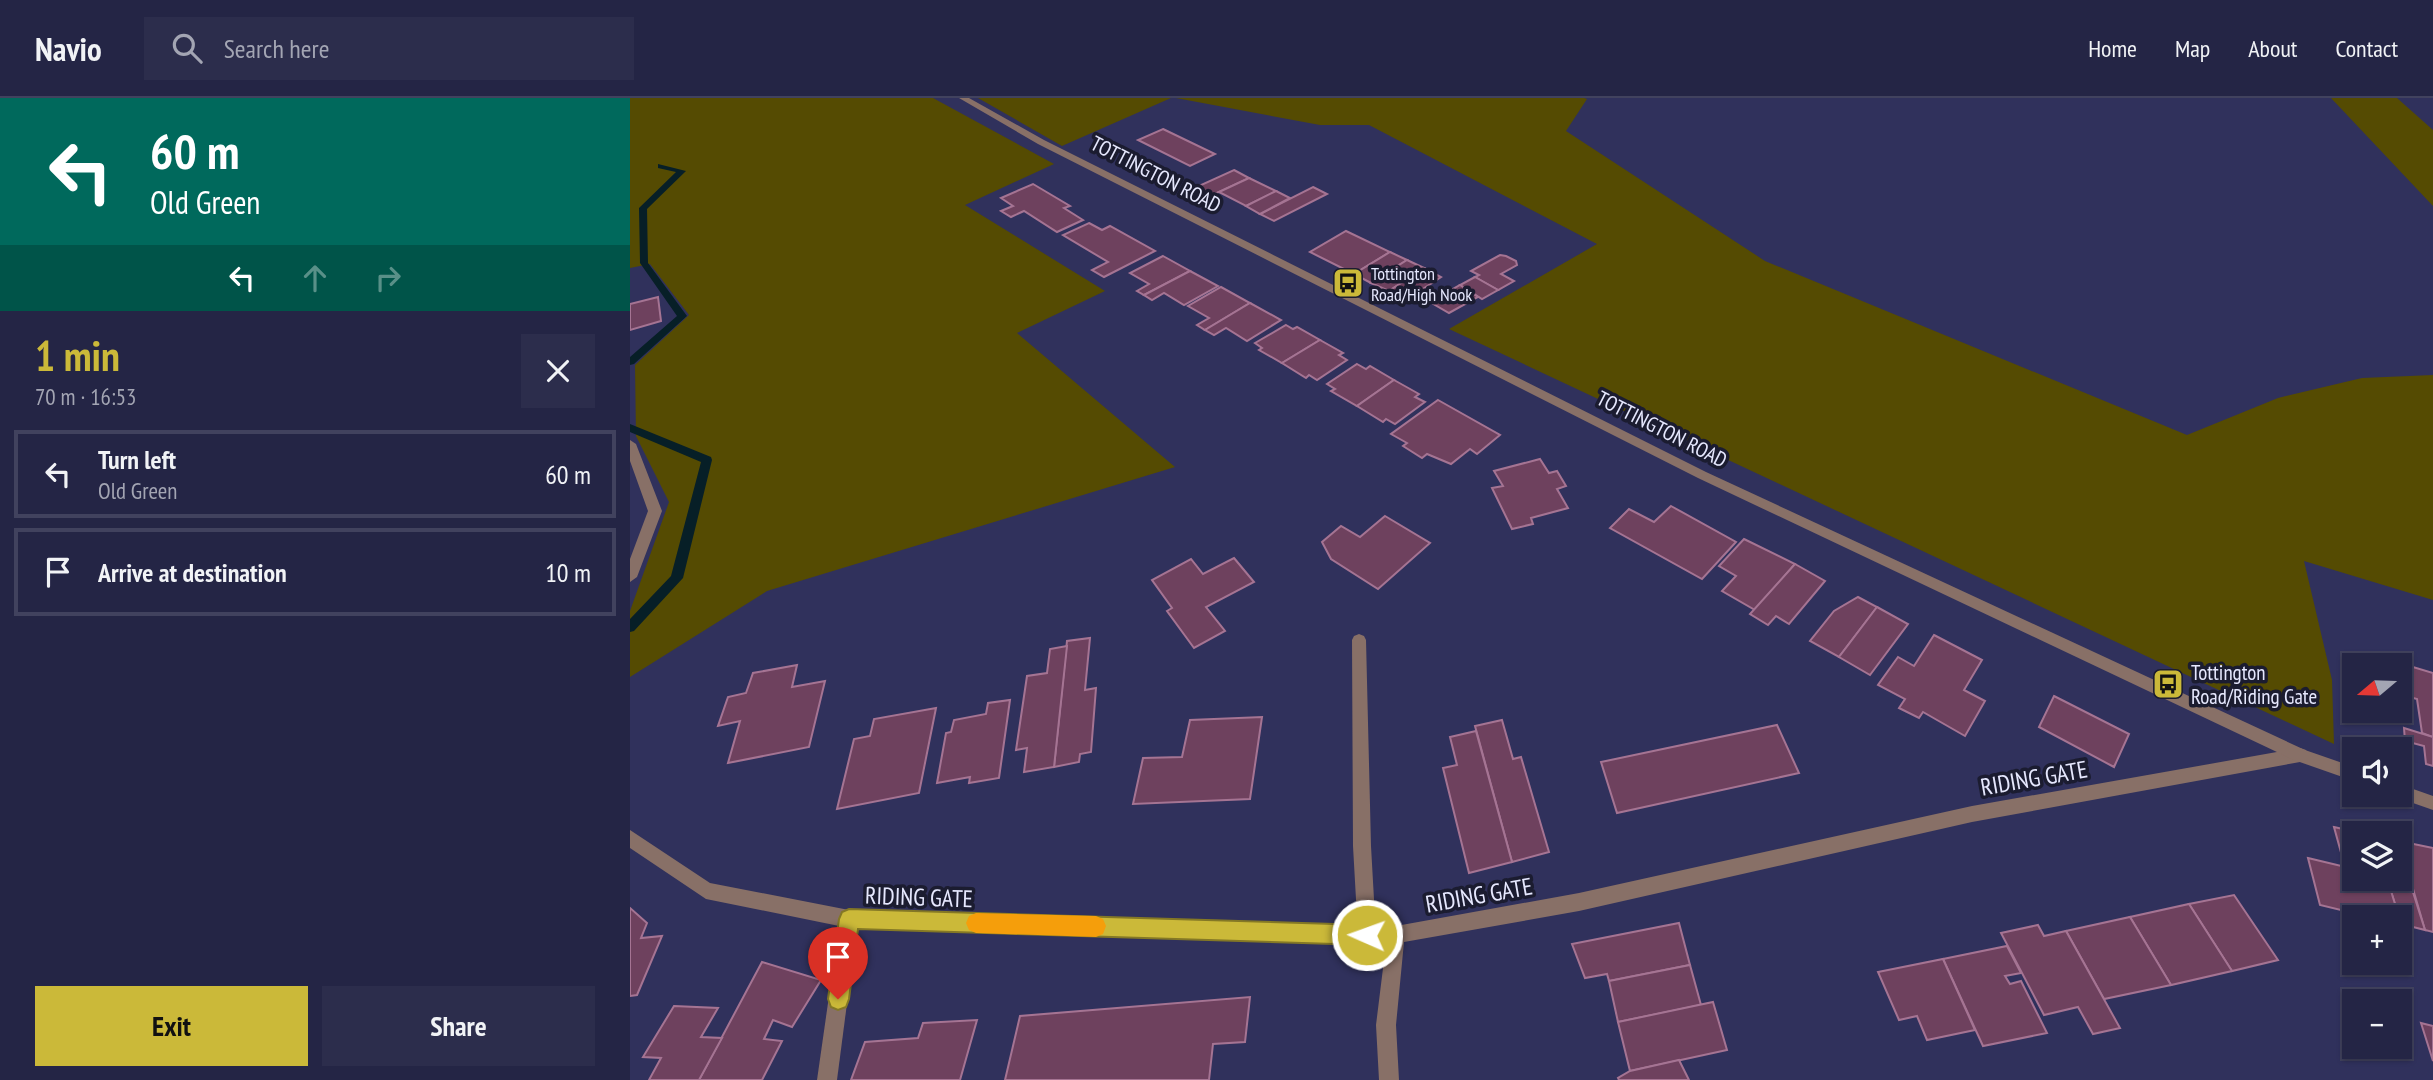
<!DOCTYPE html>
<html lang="en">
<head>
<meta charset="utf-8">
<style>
	body { margin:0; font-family:"PT Sans Narrow",sans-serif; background:#2c2d4c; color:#f1f3f6; height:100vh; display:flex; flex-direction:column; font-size:26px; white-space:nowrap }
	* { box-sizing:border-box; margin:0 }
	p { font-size:23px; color:#a3a5b3 }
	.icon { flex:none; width:38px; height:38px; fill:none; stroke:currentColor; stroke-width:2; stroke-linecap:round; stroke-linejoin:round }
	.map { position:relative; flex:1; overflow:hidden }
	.panel { display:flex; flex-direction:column; background:#242545; width:630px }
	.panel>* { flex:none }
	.banner { background:#00695c; color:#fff; overflow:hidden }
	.needle { width:46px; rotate:251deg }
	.fabs { position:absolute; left:1712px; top:555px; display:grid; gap:14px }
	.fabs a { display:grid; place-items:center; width:70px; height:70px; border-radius:0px; background:#242545; box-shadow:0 2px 5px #0004,0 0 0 2px #41425e; font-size:35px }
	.pin { position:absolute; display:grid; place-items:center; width:60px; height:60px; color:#fff; margin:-72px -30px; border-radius:50% 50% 50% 0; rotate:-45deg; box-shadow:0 0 7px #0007 }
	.pin .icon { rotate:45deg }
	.me { position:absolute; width:77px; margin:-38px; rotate:272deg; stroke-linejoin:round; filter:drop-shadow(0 0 5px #0008) }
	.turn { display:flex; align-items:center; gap:24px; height:147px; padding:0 35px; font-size:32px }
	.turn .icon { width:91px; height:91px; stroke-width:2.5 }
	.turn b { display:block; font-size:49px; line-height:60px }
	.lanes { display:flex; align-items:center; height:66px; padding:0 35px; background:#0003; justify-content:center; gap:35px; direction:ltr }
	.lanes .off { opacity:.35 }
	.round { display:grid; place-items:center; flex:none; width:74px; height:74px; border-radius:0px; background:#2c2d4c }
	.summary { display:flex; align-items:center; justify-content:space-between; height:119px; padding:0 35px }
	h1 { font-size:42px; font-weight:600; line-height:52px; color:#cbb939 }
	.primary-button { display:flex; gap:14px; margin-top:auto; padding:14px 35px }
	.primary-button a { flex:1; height:80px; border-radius:0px; background:#cbb939; color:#111; font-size:28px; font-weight:600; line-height:80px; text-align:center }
	.primary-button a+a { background:#2c2d4c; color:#f1f3f6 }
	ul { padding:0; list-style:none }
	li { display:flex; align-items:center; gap:21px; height:88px; margin:0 14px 10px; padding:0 21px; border:4px solid #41425e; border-radius:0px }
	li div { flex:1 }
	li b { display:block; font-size:26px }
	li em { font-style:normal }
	header { display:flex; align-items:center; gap:42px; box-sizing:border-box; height:98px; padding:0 35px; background:#242545; border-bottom:2px solid #41425e }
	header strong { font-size:33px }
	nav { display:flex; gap:38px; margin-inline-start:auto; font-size:24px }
	.search { width:490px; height:63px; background:#2c2d4c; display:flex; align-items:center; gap:18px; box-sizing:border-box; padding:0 24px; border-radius:0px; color:#a3a5b3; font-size:26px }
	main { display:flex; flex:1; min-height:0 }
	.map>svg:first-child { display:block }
</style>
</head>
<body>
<header>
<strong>Navio</strong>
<div class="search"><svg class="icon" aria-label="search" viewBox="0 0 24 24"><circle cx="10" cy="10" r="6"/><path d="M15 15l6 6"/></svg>Search here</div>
<nav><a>Home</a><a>Map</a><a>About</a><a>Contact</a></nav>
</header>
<main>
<section class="panel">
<div class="banner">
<div class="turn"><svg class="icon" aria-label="left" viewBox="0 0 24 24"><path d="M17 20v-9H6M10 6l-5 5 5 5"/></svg><div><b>60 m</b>Old Green</div></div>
<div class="lanes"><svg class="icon" aria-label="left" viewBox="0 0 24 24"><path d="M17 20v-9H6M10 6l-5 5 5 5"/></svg><svg class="icon off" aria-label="ahead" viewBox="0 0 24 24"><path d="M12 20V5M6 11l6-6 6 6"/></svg><svg class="icon off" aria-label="right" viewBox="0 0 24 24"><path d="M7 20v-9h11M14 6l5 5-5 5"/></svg></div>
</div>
<div class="summary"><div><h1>1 min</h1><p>70 m · 16:53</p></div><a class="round"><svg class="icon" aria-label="close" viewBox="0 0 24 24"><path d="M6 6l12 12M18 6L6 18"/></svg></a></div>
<ul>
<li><svg class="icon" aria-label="left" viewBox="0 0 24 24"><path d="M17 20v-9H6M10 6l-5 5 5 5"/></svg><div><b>Turn left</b><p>Old Green</p></div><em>60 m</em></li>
<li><svg class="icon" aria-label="arrive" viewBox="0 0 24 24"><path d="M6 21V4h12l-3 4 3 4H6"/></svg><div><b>Arrive at destination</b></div><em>10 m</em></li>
</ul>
<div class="primary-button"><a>Exit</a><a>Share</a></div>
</section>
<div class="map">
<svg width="1803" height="982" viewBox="0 0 1803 982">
	<rect width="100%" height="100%" fill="#30315c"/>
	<g fill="#554b02">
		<polygon points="0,0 303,0 424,66 335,107 475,193 387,235 545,369 137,493 0,579 0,513 39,404 6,338 5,267 59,217 20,166 0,170"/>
		<polygon points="348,0 541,0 432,48"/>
		<polygon points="546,0 954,0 957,1 936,33 1135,163 1557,337 1648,300 1732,280 1803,277 1803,502 1674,463 1702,582 1704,646 819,231 967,146 739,27 690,27"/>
		<polygon points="1701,0 1767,0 1803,32 1803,108"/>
	</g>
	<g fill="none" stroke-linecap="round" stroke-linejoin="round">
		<g fill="#071f27" fill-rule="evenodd">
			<polygon points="28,66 56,73 17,111 18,165 57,218 4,266 0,267 0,259 47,218 10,165 9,110 46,74 28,70"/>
			<polygon points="0,326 81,359 82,362 53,480 4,533 0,534 0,521 41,478 71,364 0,334"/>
		</g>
	</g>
	<g fill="#6e415e" stroke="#a57493" stroke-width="2">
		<polygon points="533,31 585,56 560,68 508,42"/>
		<polygon points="604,72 619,80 576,100 560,92"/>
		<polygon points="619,80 646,93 616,108 589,94"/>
		<polygon points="403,86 440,108 434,110 453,122 427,134 394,113 381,119 371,113 383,108 371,100"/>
		<polygon points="683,89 697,96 644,123 630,116"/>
		<polygon points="646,93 660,100 630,116 616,108"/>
		<polygon points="459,125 472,132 480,128 525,153 474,179 462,172 478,164 433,137"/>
		<polygon points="716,133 760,154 724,176 680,154"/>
		<polygon points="760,154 777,162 741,185 724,176"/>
		<polygon points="870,157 876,158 886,163 887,167 871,176 884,183 868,192 845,179 849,177 841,173"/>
		<polygon points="533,158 560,173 514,197 507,193 519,186 500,175"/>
		<polygon points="777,162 794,170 759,193 741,185"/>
		<polygon points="794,170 811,179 776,202 759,193"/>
		<polygon points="560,173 588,188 554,207 534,195 522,202 514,197"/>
		<polygon points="845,179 868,192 852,201 830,187"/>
		<polygon points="830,187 848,199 819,215 800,204"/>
		<polygon points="591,189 620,205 575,232 567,227 579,220 558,208"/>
		<polygon points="28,199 31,223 0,232 0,206"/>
		<polygon points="620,205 651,222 617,243 596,230 584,237 575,232"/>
		<polygon points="656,227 663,231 667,229 690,242 652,265 629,252 632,250 625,245"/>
		<polygon points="690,242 713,255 709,257 717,262 687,282 679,277 676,280 652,265"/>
		<polygon points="727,266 736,271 740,268 764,282 727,308 701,293 705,291 697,286"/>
		<polygon points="764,282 789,296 785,299 795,304 765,326 756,321 753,324 727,308"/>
		<polygon points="808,302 870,337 847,356 840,351 821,366 797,356 792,360 773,348 777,345 761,336"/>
		<polygon points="910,361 919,375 927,373 936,388 927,391 938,410 901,420 903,426 882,431 862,390 873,388 864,373"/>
		<polygon points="1041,408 1106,444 1072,481 980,430 999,411 1024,424"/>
		<polygon points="755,418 800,445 748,491 701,461 692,444 711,428 730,439"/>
		<polygon points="1114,441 1165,466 1125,512 1092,493 1106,478 1089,468"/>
		<polygon points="604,460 624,484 576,509 595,533 564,550 537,513 542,510 522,482 561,461 573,476"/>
		<polygon points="1165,466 1195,483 1159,526 1146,518 1138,527 1120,516"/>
		<polygon points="1228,499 1247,509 1209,559 1180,543 1204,513"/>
		<polygon points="1247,509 1278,526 1240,577 1209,559"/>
		<polygon points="1304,537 1352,562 1334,592 1355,603 1335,638 1293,614 1289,620 1269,610 1275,601 1248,587 1268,559 1284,568"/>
		<polygon points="460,540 455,592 466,590 461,654 450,656 449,664 424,669 437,543"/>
		<polygon points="437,548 424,669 394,674 397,650 386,652 397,578 417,575 420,551"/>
		<polygon points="1743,557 1803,575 1803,639 1792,635 1787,601 1769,596 1769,567 1744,567"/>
		<polygon points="167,567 162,589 195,583 179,649 98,665 110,623 88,628 98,599 116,595 123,575"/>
		<polygon points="1424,598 1499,636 1484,669 1409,629"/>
		<polygon points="380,602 369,680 339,685 340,679 307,685 316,635 321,634 324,622 356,616 358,605"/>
		<polygon points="306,610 289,695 207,711 224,641 240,638 244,621"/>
		<polygon points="632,619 620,701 503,706 513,660 552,659 560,622"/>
		<polygon points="872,622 883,661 891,659 919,754 882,764 845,628"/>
		<polygon points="1147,627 1169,675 987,715 971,664"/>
		<polygon points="1774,630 1803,639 1803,668 1796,666 1794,648 1775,643"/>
		<polygon points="846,633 882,764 839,775 813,670 827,667 820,639"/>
		<polygon points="1704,729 1731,735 1724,735 1724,771 1715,769"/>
		<polygon points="1769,743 1803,750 1803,834 1795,832"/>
		<polygon points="1769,750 1795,832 1771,826 1757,780 1769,780"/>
		<polygon points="1678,760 1724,771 1724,780 1757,780 1769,819 1740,819 1690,807"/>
		<polygon points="1604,797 1648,862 1602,873 1559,806"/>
		<polygon points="1559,806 1602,873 1541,887 1500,819"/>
		<polygon points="0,810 17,825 11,840 32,838 7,897 0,898"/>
		<polygon points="1500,819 1541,887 1474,901 1436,833"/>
		<polygon points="1049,825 1060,867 979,883 977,876 955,880 942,846"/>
		<polygon points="1408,827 1414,838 1436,833 1490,930 1463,936 1448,909 1414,917 1371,835"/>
		<polygon points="1377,848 1391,875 1375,878 1380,886 1391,883 1417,935 1353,948 1313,861"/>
		<polygon points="1313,861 1345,932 1297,942 1287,918 1269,922 1248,874"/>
		<polygon points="132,864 191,882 162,929 143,922 134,941 152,943 132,982 69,982"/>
		<polygon points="1060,867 1071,907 988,924 979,883"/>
		<polygon points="620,899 615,944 583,946 579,982 375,982 390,918"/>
		<polygon points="1083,904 1097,952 1000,973 988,924"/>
		<polygon points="44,908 88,910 71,939 92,940 69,982 19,982 31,960 13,959"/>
		<polygon points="347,922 330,982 221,982 235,944 288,940 293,925"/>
		<polygon points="1791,925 1803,928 1803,963"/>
		<polygon points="1049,962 1059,982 989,982 988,980 1000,973"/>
	</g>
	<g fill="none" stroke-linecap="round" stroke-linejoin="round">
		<g fill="#887067" fill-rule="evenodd">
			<polygon points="729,536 734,538 736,542 741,748 746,837 743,843 737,846 731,843 728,837 723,748 722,542 724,538"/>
			<polygon points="219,812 225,815 228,821 207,982 187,982 210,821 213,815"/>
		</g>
		<g fill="#887067" fill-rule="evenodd">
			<polygon points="0,342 6,346 32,413 7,479 0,484 0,461 18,413 0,363"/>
			<polygon points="1670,650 1676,652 1678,657 1676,662 1670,664 1342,724 949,813 774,844 766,927 769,982 749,982 746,927 756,846 219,830 76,801 0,750 0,732 80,785 219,812 766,828 949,795 1342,708"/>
		</g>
		<g fill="#887067" fill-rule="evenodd">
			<polygon points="329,0 339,0 414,42 1076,374 1675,652 1724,669 1724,683 1664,662 1068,380 408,46"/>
			<polygon points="1769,686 1803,698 1803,712 1763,698 1762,696 1769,696"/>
		</g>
	</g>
	<polygon fill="#cbb939" stroke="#847825" stroke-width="2" points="219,811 737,827 745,829 748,837 745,844 737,847 228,831 219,901 216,909 208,912 201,909 198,901 209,821 212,814"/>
	<polygon fill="#f59e0b" points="346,815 466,818 473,821 476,828 473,836 466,839 346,835 339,832 336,825 339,818"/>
	<defs>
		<g id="bus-square" transform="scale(1.575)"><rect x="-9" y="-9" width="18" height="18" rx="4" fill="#cbb939" stroke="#1b1c30"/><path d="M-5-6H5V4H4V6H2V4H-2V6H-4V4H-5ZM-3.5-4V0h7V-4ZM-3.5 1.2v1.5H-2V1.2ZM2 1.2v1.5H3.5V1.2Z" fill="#111"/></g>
	</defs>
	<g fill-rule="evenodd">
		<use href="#bus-square" x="718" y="185"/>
		<use href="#bus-square" x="1538" y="586"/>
	</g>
	<g text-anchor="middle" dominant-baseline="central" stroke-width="7" stroke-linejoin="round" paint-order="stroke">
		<g font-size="18" fill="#e6e8fe" stroke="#1b1c30" text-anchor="start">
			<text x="741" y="175">Tottington<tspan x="741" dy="21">Road/High Nook</tspan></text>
		</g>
		<g font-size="21" fill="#e6e8fe" stroke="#1b1c30">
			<text transform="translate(526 76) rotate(27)">TOTTINGTON ROAD</text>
			<text transform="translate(1032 331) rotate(27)">TOTTINGTON ROAD</text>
		</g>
		<g font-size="21" fill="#e6e8fe" stroke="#1b1c30" text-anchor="start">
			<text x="1561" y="574">Tottington<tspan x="1561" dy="24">Road/Riding Gate</tspan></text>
		</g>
		<g font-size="24" fill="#e6e8fe" stroke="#1b1c30">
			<text transform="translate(1404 680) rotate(-10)">RIDING GATE</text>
			<text transform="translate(849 797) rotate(-10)">RIDING GATE</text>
			<text transform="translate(289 799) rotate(2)">RIDING GATE</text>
		</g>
	</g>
</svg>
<div class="fabs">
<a><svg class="needle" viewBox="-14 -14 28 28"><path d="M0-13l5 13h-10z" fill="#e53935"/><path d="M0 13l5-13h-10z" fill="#a3a5b3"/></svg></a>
<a><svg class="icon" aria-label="sound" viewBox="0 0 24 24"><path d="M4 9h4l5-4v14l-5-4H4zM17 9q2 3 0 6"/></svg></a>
<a><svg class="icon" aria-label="layers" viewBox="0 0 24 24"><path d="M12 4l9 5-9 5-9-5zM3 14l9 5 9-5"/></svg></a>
<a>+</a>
<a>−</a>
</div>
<div class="pin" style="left:208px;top:901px;background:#d93025"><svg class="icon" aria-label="arrive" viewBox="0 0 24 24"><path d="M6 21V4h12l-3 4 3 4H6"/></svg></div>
<svg class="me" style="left:737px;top:837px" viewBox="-20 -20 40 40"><circle r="17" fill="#cbb939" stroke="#fff" stroke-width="3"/><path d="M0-11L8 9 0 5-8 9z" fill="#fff"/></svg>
</div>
</main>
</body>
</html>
